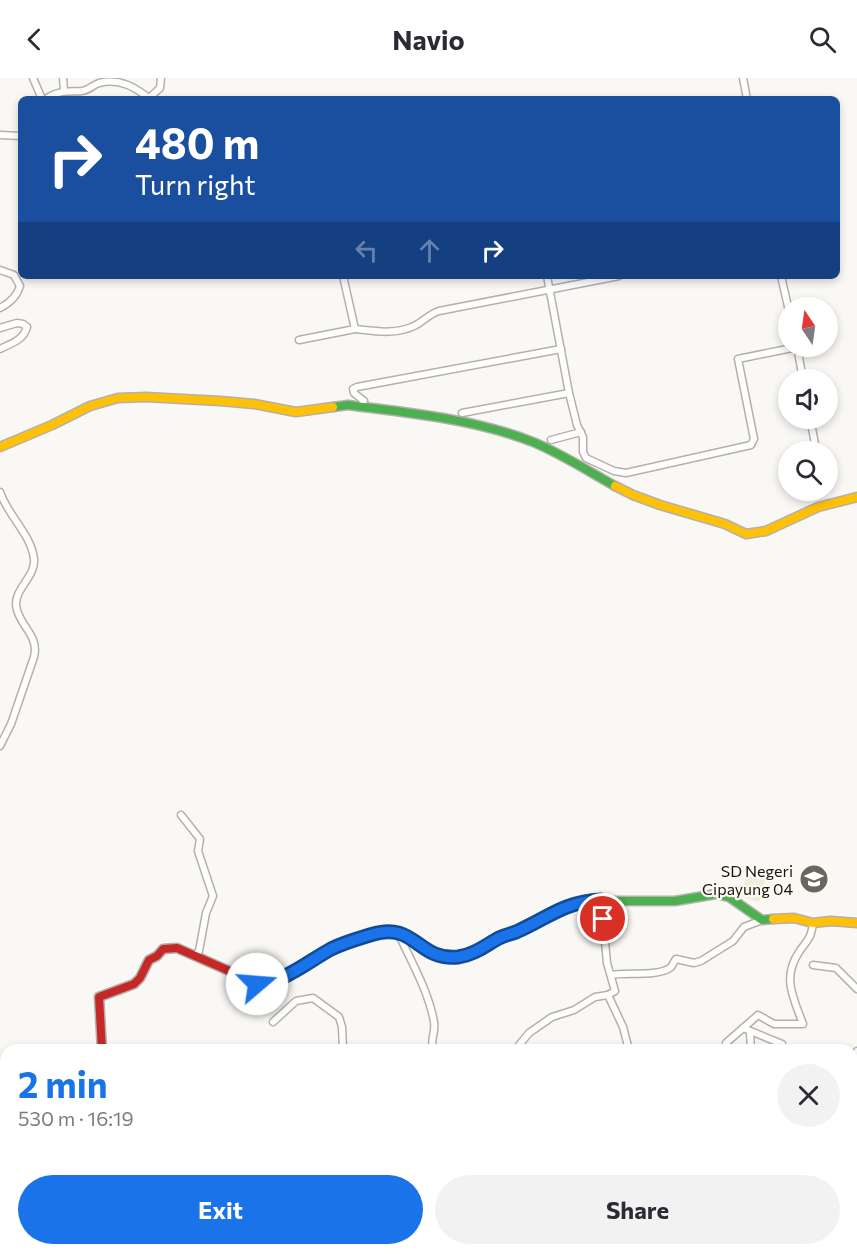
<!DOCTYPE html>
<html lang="en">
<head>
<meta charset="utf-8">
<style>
	body { margin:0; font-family:Commissioner,sans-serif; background:#f2f2f3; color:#2b2b33; height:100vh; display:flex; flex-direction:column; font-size:22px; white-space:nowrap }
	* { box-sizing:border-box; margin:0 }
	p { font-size:20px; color:#7c7c81 }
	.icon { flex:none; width:33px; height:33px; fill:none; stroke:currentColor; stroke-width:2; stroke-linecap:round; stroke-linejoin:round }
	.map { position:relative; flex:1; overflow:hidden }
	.sheet { position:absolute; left:0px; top:966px; width:858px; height:212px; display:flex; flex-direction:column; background:#fff; border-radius:18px 18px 0 0; box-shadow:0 3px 9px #0003 }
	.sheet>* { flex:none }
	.top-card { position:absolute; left:18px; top:18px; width:822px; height:183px; border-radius:9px; box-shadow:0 3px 9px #0003; background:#1a4fa0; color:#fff; overflow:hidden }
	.needle { width:39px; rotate:347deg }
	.fabs { position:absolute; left:778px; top:219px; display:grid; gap:12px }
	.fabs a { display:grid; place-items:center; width:60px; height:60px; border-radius:50%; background:#fff; box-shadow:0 3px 9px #0003; font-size:30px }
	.pin { position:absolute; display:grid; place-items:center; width:51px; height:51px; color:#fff; margin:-26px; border:3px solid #fff; border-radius:50%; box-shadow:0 2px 6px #0007 }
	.me { position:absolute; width:66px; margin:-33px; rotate:72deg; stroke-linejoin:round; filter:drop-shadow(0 0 4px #0008) }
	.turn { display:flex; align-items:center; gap:21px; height:126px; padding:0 18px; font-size:27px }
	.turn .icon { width:78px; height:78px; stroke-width:2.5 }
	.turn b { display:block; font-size:42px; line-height:51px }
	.lanes { display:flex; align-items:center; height:57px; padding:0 18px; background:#0003; justify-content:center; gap:30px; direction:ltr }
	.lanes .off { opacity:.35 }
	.round { display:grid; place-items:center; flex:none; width:63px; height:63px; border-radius:32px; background:#f2f2f3 }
	.headline { display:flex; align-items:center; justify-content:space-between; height:102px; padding:0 18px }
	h1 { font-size:36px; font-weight:700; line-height:45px; color:#1a73e8 }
	.button { display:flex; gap:12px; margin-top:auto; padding:12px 18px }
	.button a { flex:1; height:69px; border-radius:36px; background:#1a73e8; color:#fff; font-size:24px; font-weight:700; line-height:69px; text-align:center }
	.button a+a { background:#f2f2f3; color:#2b2b33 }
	header { display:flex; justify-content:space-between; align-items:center; height:78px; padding:0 18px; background:#fff; font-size:27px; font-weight:700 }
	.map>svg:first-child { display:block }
</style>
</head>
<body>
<header><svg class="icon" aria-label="back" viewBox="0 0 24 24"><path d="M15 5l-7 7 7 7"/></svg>Navio<svg class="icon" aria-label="search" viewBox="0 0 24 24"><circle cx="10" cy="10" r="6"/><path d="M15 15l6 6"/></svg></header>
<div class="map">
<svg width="857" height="1177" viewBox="0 0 857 1177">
	<rect width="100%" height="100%" fill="#faf8f5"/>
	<polygon fill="#edefd9" points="748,794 766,799 759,824 740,818"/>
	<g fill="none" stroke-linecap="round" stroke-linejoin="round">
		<g stroke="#b5b0ab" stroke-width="9">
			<g id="street">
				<polyline points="33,0 42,21"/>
				<polyline points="63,0 64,13"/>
				<polyline points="743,0 747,21"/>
				<polyline points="149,20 160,10 161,0"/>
				<path d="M46,21C58,12 68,14 82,13C89,12 93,7 99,5C120,0 135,9 150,21"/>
				<polyline points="0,57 21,58"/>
				<path d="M0,192L14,197L20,208C17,218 10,225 0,230"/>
				<polyline points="547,198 569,315 577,347 583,359 583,374 586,380 614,393 626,395 751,367 754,361 738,281 797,269"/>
				<polyline points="781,198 789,233"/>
				<path d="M0,250L17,245L23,246L27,249C24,262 10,266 0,271"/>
				<path d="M355,251C374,253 395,257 414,248C423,244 429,236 439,233L619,198"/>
				<polyline points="299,262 355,251 343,198"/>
				<polyline points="797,268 803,302"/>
				<polyline points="361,328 364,323 354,315 353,311 357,309 561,271"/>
				<polyline points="462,335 569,315"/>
				<polyline points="810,340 816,371"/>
				<polyline points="551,362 581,354"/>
				<path d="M0,414C8,438 31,456 34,481C36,500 11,512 17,532C22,550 39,558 34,579L11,646L0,668"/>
				<polyline points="181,737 200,761 198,773 213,818 206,835 199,873 195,877"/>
				<polyline points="601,822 607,885 615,913 608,917 623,949 629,972"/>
				<path d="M396,856L401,861C413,887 429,915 434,944C436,954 430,960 433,972"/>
				<polyline points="813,887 836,890 857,911"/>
				<path d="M611,897C626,894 660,899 671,889C673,887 674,883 676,881L694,885L701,883L733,863L744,849L762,842"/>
				<polyline points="273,944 296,923 313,920 339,939 342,949 343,972"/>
				<polyline points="743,950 782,966"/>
				<polyline points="750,954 751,972"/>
				<path d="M726,965L758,937L774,946H803C793,919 782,900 799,874C808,861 811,861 813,845"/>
				<polyline points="515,972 529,955 552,939 574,932 595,919 608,917"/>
				<polyline points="857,973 855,982 857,988"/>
				<polyline points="6,1092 2,1102 6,1115"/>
				<polyline points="468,1172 469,1177"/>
				<polyline points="13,1177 15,1172"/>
				<polyline points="296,1177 297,1172"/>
				<polyline points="409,1177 410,1172"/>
				<polyline points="621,1177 625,1172"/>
				<polyline points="643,1177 644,1172"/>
				<polyline points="799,1177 813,1174 817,1177"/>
				<polyline points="843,1177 850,1172"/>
			</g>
		</g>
		<g stroke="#b5b0ab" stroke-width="11">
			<g id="fast">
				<path d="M333,329L348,327C410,335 475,341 533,364C562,376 588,393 615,408"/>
				<path d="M376,854C416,847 421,889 469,876L558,831L585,823H675L716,816L729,819L762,842L773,841"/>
			</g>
		</g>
		<g stroke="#b5b0ab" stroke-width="11">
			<g id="slow">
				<polyline points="0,369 52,347 90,328 118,320 146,319 220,323 254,326 296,334 333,329"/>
				<polyline points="615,408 633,417 660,427 725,446 746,456 766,453 818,429 857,419"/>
				<polyline points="773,841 794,840 813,845 831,843 857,845"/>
				<polyline points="0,1063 6,1058"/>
			</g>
		</g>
		<g stroke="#b5b0ab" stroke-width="11">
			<path id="jam" d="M102,972L99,919L134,906L140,900L149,882L157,878L163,871L177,870L259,906C301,898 334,864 376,854"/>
		</g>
		<use href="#street" stroke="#fefefe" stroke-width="6"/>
		<use href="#fast" stroke="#4caf50" stroke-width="8"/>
		<use href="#slow" stroke="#ffc107" stroke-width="8"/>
		<use href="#jam" stroke="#c62828" stroke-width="8"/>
	</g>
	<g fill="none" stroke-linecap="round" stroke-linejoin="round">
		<g stroke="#114b97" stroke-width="15">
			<path id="route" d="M257,906C283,905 309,883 331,871C343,865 357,861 370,857C416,842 416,883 458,879C474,877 486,867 499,860C505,857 511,856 516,854C548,840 563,824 601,822L603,841"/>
		</g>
		<use href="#route" stroke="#1a73e8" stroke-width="10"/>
	</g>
	<defs>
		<g id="school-disc" transform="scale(1.5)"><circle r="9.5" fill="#6a655e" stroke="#fcf8f3"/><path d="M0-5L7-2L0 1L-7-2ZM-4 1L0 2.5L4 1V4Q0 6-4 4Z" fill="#fff"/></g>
	</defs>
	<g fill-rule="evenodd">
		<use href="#school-disc" x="814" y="801"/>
	</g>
	<g text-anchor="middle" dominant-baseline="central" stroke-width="4.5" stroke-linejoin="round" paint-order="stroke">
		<g font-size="16" fill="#1d160d" stroke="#fcf8f3" text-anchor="end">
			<text x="793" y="792">SD Negeri<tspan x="793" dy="18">Cipayung 04</tspan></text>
		</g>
	</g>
</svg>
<div class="fabs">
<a><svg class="needle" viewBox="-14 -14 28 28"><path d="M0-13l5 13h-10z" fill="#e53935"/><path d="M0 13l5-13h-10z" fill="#7c7c81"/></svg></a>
<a><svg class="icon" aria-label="sound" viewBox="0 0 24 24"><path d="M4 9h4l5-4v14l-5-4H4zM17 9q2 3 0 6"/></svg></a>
<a><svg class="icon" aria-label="search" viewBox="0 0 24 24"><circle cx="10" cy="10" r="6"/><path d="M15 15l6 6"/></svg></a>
</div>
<div class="pin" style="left:603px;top:841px;background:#d93025"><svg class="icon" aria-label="arrive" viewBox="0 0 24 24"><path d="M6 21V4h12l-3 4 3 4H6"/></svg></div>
<svg class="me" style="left:257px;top:906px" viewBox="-20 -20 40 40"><circle r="19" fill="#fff"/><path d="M0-13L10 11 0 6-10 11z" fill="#1a73e8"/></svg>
<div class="top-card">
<div class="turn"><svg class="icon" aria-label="right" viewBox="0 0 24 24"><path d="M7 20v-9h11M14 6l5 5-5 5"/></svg><div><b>480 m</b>Turn right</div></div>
<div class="lanes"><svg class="icon off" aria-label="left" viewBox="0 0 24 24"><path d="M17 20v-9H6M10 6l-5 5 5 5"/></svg><svg class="icon off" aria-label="ahead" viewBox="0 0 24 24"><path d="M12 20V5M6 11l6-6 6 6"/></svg><svg class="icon" aria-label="right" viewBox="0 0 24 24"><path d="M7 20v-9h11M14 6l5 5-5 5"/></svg></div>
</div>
<section class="sheet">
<div class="headline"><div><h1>2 min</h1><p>530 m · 16:19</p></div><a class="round"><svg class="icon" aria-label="close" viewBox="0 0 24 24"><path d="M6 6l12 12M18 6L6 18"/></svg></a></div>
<div class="button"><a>Exit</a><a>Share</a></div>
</section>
</div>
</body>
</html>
